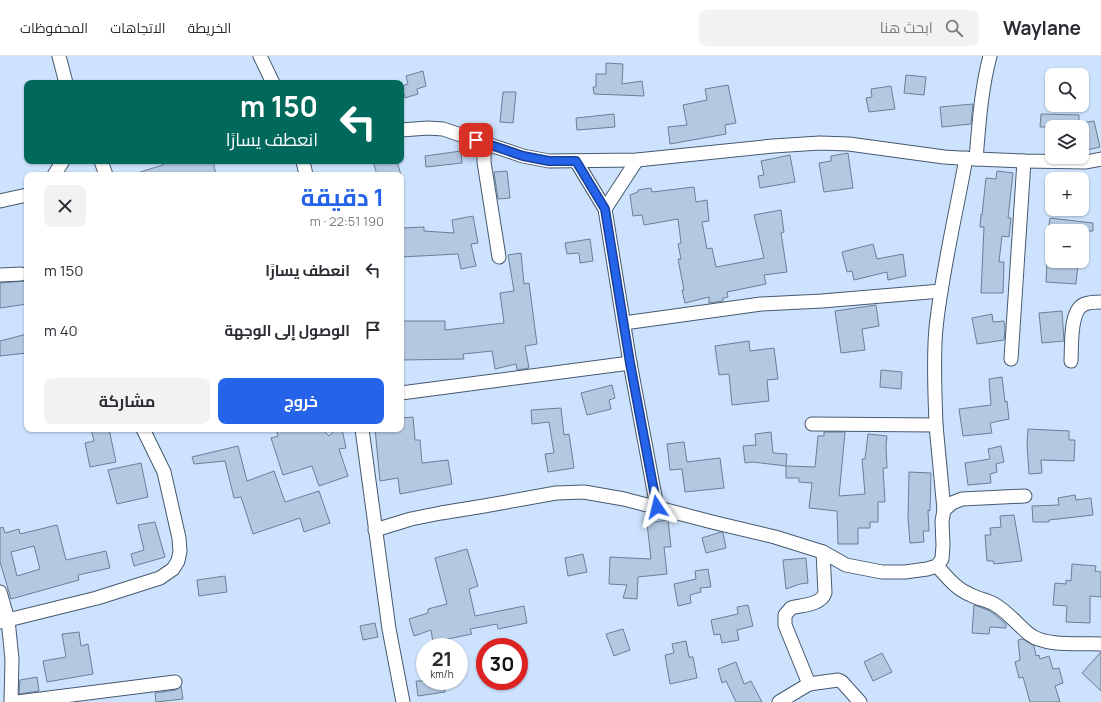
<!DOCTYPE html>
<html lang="ar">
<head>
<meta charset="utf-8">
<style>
	body { margin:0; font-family:Manrope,Cairo,sans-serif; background:#f2f2f3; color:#2b2b33; direction:rtl; height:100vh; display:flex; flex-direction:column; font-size:15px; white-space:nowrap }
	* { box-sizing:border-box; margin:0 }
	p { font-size:13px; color:#7c7c81 }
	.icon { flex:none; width:22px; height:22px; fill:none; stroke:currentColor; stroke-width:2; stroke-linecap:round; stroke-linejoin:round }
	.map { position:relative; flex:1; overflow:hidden; direction:ltr }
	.side { position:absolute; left:24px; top:116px; width:380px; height:260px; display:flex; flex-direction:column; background:#fff; border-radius:8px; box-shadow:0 1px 3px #0004; direction:rtl }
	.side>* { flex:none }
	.hud { position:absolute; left:24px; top:24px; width:380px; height:84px; border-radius:8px; box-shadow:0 1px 3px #0004; direction:rtl; background:#00695c; color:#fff; overflow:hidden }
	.fabs { position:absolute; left:1045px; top:12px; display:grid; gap:8px }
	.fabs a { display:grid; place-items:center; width:44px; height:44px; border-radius:8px; background:#fff; box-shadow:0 1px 3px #0004; font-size:20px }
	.speed { position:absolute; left:416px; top:582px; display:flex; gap:8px; font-size:20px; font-weight:700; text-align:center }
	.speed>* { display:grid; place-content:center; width:52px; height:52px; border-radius:50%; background:#fff; box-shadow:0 1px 3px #0004; line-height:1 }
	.speed small { font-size:10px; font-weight:400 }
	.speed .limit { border:6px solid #d22; background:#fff; color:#111 }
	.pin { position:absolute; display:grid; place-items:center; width:34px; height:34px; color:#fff; margin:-17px; border-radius:8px; box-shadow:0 2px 6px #0006 }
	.me { position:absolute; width:44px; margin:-22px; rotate:350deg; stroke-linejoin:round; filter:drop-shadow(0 0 3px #0008) }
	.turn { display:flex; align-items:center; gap:14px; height:84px; padding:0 20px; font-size:18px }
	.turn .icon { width:52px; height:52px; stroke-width:2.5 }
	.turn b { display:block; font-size:28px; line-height:34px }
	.round { display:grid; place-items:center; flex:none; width:42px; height:42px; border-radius:8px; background:#f2f2f3 }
	.summary { display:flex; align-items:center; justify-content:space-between; height:68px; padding:0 20px }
	h1 { font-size:24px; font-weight:700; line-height:30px; color:#2563eb }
	.button { display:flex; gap:8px; margin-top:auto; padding:8px 20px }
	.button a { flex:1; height:46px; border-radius:8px; background:#2563eb; color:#fff; font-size:16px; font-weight:700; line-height:46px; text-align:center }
	.button a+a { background:#f2f2f3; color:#2b2b33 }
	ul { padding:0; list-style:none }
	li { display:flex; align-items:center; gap:12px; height:60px; padding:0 20px }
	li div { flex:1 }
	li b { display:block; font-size:15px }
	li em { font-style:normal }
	header { display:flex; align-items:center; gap:24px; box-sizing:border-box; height:56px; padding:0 20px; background:#fff; border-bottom:1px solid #e1e1e2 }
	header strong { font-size:19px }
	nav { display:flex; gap:22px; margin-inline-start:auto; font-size:14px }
	.search { width:280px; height:36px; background:#f2f2f3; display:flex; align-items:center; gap:10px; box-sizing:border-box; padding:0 14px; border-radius:8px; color:#7c7c81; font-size:15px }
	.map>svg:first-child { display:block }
</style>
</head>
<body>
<header>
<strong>Waylane</strong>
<div class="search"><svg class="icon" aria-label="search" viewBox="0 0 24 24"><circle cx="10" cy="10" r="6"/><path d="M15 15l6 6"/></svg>ابحث هنا</div>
<nav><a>الخريطة</a><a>الاتجاهات</a><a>المحفوظات</a></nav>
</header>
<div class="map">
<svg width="1101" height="646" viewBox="0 0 1101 646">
	<rect width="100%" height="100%" fill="#cde2fd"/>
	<g fill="#b3c8e1" stroke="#6b7f96" fill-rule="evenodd">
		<polygon points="606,7 623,8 622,28 642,25 644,40 594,38 593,31 596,31 596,18 606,18"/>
		<polygon points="423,15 426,30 417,33 418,38 405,42 402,30 408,28 406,20"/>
		<polygon points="906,19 926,21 924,39 904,37"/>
		<polygon points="728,29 736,67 725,69 726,78 670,88 668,71 687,69 683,49 707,44 705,33"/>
		<polygon points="891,30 895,53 869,56 866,42 872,41 871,33"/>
		<polygon points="503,36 516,36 513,67 500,66"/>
		<polygon points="973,48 971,68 942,71 940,51"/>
		<polygon points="614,58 615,71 577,74 576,62"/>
		<polygon points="1041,58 1079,59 1079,71 1040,71"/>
		<polygon points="1094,65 1100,91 1087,94 1081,67"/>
		<polygon points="461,95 462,107 426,111 425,100"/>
		<polygon points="848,97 853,132 824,136 819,107 831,105 831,100"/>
		<polygon points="790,99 795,126 760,132 758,120 764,119 761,105"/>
		<polygon points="172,105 213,105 216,119 141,119 140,116 163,109 163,107"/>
		<polygon points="373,105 397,105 401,119 377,119"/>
		<polygon points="507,115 510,142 498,143 494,116"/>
		<polygon points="997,115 1013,117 1008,162 1011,162 1009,181 1002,180 999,206 1004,206 1003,237 981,237 984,171 980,171 981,158 982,159 986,122 996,123"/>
		<polygon points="694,131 696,146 707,144 709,165 702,166 707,193 712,192 716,211 764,202 754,159 781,154 784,176 781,177 787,216 764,219 766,228 727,236 728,241 723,242 723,245 709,247 709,241 685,247 682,234 684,234 678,203 681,203 678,188 681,187 678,163 644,169 642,159 633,160 630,139 638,136 638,134 651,132 652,136"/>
		<polygon points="473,160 478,187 471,188 476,210 461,213 458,198 401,201 401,172 424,171 424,175 454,177 452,164"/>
		<polygon points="1050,162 1093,167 1093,175 1048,175"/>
		<polygon points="590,183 593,205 580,207 579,197 567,198 565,187"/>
		<polygon points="873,188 877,203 903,198 906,220 888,224 887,216 854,224 852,215 847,216 842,196"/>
		<polygon points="521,197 524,228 529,227 537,288 525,290 529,312 517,314 516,308 495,313 492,295 463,298 464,303 401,304 401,265 445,265 445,274 504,267 500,237 514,235 508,199"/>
		<polygon points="1047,207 1078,208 1076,228 1046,226"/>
		<polygon points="25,225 27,236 27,248 0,252 0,227"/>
		<polygon points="876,249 879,270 862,273 865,294 841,297 835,255"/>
		<polygon points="1062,255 1064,285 1042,287 1039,257"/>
		<polygon points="992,258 993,266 1004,265 1005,273 1004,284 977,288 972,262"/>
		<polygon points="27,278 27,297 0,300 0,285"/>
		<polygon points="749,285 750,295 774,292 778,323 767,324 769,345 732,349 729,318 719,319 715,290"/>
		<polygon points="881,314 902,316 901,333 880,331"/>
		<polygon points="1002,321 1005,346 1007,345 1009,363 990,367 992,377 963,380 959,353 991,349 989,323"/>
		<polygon points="612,329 615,342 609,344 611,353 587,359 581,337"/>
		<polygon points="561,352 564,379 569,378 574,412 548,416 545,398 554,397 549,366 532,368 531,354"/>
		<polygon points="413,361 415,384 420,384 422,407 448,404 452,428 400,438 398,422 380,425 375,373 401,373 401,362"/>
		<polygon points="91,373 109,373 116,406 90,411 85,387 94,385"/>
		<polygon points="276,373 322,373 329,380 336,373 342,373 346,392 339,393 348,420 319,430 312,410 283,419 271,382 278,380"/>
		<polygon points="1028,373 1069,375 1069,384 1075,384 1074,405 1041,404 1042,417 1029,418 1027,388"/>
		<polygon points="771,376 773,397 787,398 786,410 753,406 745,407 743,390 756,389 755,378"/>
		<polygon points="824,376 845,376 839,440 865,438 862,403 865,403 868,378 887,380 886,389 887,412 883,412 885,446 878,446 878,466 870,466 870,472 858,472 858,488 838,488 837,455 809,452 812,427 799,426 799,422 786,422 786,410 815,411 818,380 824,380"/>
		<polygon points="684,386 687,406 720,402 724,432 685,436 682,413 670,414 667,388"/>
		<polygon points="238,390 247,425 274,415 285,446 319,435 330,467 304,476 300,462 253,478 241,441 234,442 225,405 194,408 192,401"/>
		<polygon points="1001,390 1004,406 996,408 997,416 990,418 991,427 968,429 965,407 990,403 988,393"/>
		<polygon points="141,407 148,441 117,448 108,414"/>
		<polygon points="909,416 931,417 930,455 928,454 929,475 923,475 924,486 910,487 908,462"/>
		<polygon points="1075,439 1076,444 1091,442 1093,459 1049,464 1049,466 1033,466 1032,450 1059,449 1058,442"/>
		<polygon points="1014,459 1022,505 994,508 993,505 987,505 985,479 991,479 990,472 1001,471 1000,460"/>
		<polygon points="668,464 671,491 664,491 667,518 638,521 637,543 623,542 627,529 609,528 610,501 651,503 647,467"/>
		<polygon points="155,466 165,501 134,510 131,498 144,494 138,469"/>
		<path d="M57,469L66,504L106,495L110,512L78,519L79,524L11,543L0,506V472L3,471L5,477L19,473L20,478ZM34,490L40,513L17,520L11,496Z"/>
		<polygon points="721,476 723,477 726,492 706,497 702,482"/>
		<polygon points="467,493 478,530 469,533 475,560 524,550 527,567 498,573 497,568 470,573 472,578 433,586 431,574 414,580 409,563 428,557 428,553 447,548 435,502"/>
		<polygon points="583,498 587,516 568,520 565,502"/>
		<polygon points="806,502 808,527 800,528 786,533 783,504"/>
		<polygon points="1072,508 1096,510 1095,515 1101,516 1101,541 1090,540 1090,567 1066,566 1067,550 1053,549 1055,527 1066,528 1066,524 1071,525"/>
		<polygon points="708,513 711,531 700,532 701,536 690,539 691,547 678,550 674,528 696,523 695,515"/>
		<polygon points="225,520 227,536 199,540 197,524"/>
		<polygon points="748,549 753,570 737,574 739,584 722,587 720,578 714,579 711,564 738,558 737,551"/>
		<polygon points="974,549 988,554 994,558 1006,568 1006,572 990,571 989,578 972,577"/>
		<polygon points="375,567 378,581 363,584 360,570"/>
		<polygon points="623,573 630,594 614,600 606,578"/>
		<polygon points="79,576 81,590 88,588 93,618 47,626 43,605 66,601 62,578"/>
		<polygon points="1023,583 1034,590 1036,600 1039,599 1040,603 1049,600 1053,613 1059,612 1063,627 1055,630 1060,646 1030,646 1023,621 1019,622 1015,606 1020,604 1018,584"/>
		<polygon points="686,585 689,601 693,601 697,622 670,628 665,599 674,597 672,588"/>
		<polygon points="1101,596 1101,635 1082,617"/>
		<polygon points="882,597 892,616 873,625 864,606"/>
		<polygon points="736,606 744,628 751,625 762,646 736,646 726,625 722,627 718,613"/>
		<polygon points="37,621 39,635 19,638 20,624"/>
		<polygon points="416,625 443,625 445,636 418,640"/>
		<polygon points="181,630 183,643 156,646 155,637 176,634"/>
	</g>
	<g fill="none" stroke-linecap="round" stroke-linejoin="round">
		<g stroke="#46596f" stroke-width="15">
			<g id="street">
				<polyline points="59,0 66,27"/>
				<polyline points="260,0 273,27"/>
				<polyline points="401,74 428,72 443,73 523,100 549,105 637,104 773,90 820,87 849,88 944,101 976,103 1024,105 1086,106 1101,103"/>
				<polyline points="487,87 484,99 484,106 499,201"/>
				<path d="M976,103C979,68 981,34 990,0"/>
				<polyline points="101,105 106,119"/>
				<polyline points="303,105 306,119"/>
				<polyline points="576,105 605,153 630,307 657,451"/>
				<polyline points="54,119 63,105"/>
				<polyline points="0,145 27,139"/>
				<polyline points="605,153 637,104"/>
				<polyline points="0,219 21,218"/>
				<polyline points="624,267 761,248 822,245 941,235"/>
				<polyline points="1011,303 1024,105"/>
				<path d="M1071,305C1072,291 1069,253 1085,248C1090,246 1096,246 1101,246"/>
				<polyline points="401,337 630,307"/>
				<path d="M812,368L936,369C935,337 933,304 936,272C942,215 956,158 966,102"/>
				<polyline points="936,369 944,454"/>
				<polyline points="362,373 389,573 403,646"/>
				<polyline points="375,474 411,463 441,457 484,450 556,437 584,436 624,443 712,466 775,481 823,496 846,509 882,516 905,516 927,513 937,510 942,503 943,489 942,465 944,454 952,447 962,443 1025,440"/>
				<path d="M937,510C947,521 956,533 971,539C978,543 987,544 994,548C1008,556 1017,568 1029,578C1045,591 1081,587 1101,588"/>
				<polyline points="0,536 8,564 12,603 11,646"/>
				<polyline points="0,566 97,542 160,522 173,513 178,505 180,495 179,482 164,416 143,373"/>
				<polyline points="809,628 838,624 842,626 860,646"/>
				<polyline points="17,646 175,626"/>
				<path d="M779,646L809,628L785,569V559L791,552C802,549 821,549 825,537L823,496"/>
			</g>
		</g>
		<use href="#street" stroke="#fff" stroke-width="13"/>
	</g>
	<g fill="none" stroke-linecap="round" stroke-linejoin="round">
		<g stroke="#184099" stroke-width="10">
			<polyline id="route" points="476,84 523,100 549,105 576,105 605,153 630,307 657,451"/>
		</g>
		<use href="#route" stroke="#2563eb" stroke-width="7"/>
	</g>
</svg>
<div class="fabs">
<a><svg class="icon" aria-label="search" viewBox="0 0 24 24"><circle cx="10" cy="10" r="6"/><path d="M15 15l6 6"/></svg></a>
<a><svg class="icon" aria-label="layers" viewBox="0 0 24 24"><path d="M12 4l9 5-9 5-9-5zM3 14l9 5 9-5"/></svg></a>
<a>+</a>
<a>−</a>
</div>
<div class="speed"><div>21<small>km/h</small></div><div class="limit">30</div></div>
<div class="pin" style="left:476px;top:84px;background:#d93025"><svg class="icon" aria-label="arrive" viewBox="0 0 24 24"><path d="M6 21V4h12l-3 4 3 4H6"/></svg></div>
<svg class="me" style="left:657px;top:451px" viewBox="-20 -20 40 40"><path d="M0-17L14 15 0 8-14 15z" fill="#2563eb" stroke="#fff" stroke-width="4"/></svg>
<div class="hud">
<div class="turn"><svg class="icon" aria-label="left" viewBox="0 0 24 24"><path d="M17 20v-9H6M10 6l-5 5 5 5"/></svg><div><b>150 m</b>انعطف يسارًا</div></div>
</div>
<section class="side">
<div class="summary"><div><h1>1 دقيقة</h1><p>190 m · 22:51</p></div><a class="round"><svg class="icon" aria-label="close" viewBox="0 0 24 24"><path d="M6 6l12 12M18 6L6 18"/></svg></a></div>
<ul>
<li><svg class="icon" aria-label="left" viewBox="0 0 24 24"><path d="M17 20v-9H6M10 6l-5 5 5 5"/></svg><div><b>انعطف يسارًا</b></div><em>150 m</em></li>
<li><svg class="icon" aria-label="arrive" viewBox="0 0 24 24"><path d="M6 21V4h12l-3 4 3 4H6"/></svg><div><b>الوصول إلى الوجهة</b></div><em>40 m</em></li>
</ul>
<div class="button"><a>خروج</a><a>مشاركة</a></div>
</section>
</div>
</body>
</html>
